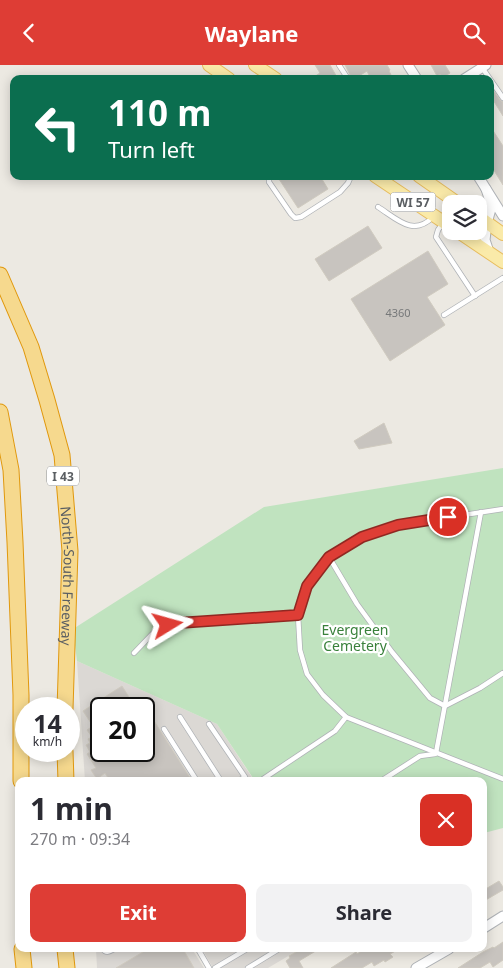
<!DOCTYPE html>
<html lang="en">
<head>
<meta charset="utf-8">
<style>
	body { margin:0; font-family:"Noto Sans",sans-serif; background:#f2f2f3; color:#2b2b33; height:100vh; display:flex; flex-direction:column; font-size:19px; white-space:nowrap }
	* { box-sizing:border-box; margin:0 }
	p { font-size:16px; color:#7c7c81 }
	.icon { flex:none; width:28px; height:28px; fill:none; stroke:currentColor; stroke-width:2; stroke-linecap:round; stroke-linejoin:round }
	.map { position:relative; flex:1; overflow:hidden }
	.details { position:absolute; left:15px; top:712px; width:472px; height:175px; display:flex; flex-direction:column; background:#fff; border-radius:10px; box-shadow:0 2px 12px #0003 }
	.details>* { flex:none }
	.banner { position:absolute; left:10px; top:10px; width:484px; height:105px; border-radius:10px; box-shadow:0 2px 12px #0003; background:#0b6e4f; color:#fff; overflow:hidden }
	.fabs { position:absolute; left:442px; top:130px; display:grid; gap:10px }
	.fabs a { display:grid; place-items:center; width:45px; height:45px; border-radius:10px; background:#fff; box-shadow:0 2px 12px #0003; font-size:25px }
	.speed { position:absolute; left:15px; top:632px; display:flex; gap:10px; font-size:25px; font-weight:700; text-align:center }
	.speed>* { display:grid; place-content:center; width:65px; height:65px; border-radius:50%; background:#fff; box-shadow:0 2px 12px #0003; line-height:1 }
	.speed small { font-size:12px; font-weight:400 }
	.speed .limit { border:2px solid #111; border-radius:8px; background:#fff; color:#111 }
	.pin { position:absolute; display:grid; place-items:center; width:42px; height:42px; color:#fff; margin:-21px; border:2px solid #fff; border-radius:50%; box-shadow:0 1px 5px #0007 }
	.me { position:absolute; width:55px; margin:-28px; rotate:82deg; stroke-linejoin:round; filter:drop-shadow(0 0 4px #0008) }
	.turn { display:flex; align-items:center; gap:18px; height:105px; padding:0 15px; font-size:22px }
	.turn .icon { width:65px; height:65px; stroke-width:2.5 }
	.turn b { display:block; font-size:35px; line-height:42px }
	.round { display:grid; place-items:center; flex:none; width:52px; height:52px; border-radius:10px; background:#f2f2f3 }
	.headline { display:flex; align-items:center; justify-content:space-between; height:85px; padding:0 15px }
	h1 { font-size:30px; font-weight:700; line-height:38px }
	.button { display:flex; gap:10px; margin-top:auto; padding:10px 15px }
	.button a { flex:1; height:58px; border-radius:10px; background:#de3d35; color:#fff; font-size:20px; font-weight:700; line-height:58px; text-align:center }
	.button a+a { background:#f2f2f3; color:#2b2b33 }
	header { display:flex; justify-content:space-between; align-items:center; height:65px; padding:0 15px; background:#de3d35; color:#fff; font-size:22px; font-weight:700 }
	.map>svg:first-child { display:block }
</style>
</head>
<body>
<header><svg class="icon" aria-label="back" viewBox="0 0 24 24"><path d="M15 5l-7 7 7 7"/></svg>Waylane<svg class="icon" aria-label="search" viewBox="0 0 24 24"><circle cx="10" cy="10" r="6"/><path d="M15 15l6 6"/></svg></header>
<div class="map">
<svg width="503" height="903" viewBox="0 0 503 903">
	<rect width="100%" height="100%" fill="#ece9e2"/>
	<g fill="#dbd8d4" fill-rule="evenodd">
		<path d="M77,596L217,659L253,714L249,716H85ZM101,644H144V686H101Z"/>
		<polygon points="96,884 192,884 204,903 97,903"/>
		<polygon points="202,884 293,884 295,887 268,903 213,903"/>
	</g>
	<polygon fill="#c0e3bf" points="503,403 503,763 484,768 484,716 249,716 253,713 217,659 77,596 73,564 264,442"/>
	<g fill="#c8c4bf" stroke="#d0cbc0" fill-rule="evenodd">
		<polygon points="315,0 330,0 338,14 311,14 320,8"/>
		<polygon points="345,0 387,0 390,5 389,6 393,14 371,14 367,6 354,14 352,14"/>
		<polygon points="431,0 445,0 450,8 442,13 440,9 437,11"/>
		<polygon points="490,21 500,35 503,37 503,51 490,30"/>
		<polygon points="490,61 503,81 503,120 490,99"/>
		<polygon points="277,111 320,111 328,124 298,143"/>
		<polygon points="368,161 382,183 329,216 315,194"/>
		<polygon points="428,186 448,219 427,232 445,260 390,296 351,234"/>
		<polygon points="384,358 392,378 359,384 354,376"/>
		<path d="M122,621L132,637L139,632L192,716H110L105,708L97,714L91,705L96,703L87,689L90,687L86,680L90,678L88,674L92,672L87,665L93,661L83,646ZM101,644H144V686H101Z"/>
		<polygon points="499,816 503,822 503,825 484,836 484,825"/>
		<polygon points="503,877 503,895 493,902 490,897 480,903 458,903 483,887 493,882 494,883"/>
		<polygon points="148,884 183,884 194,903 116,903"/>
		<polygon points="301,884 319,884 299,896 303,903 290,903 286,896 290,893 289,891"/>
		<polygon points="365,884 399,884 390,889 393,892 385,897 384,895 374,901 372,897 362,903 331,903 356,887 357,889"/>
	</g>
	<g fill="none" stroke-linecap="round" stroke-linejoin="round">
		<g stroke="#afb2b6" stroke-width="6">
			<g id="lane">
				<polyline points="339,0 348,14"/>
				<polyline points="481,1 503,33"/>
				<polyline points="269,111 269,117 291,149 295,153 301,152 340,127 348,118 351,111"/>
				<path d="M378,142C397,154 413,172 433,152"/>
				<polyline points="443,158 438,165 436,172 475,231"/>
				<polyline points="444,250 503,213"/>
				<polyline points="503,444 398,460 362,472 329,492 307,521 298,550 300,585 307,609 323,630 346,652 503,714"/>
				<polyline points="329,492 357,539 392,587 430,633 445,641 480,623 503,608"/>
				<polyline points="134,588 158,563 178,558 298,550"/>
				<polyline points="180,652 221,716"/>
				<polyline points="209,659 245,712 238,716"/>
				<polyline points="164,664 197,716"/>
				<polyline points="436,688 481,447"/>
				<polyline points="262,716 263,714 335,666 346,652"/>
				<polyline points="381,716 420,691 435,689"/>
				<path d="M103,884C106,889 110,886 114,884"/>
				<polyline points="198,884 209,903"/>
				<polyline points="215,903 247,884"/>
				<polyline points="248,903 279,884"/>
			</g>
		</g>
		<g stroke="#afb2b6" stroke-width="11">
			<g id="street">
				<polyline points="408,0 417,14"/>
				<polyline points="464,14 486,0"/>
				<polyline points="478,111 503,151"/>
				<polyline points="486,124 491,139 491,144 487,158 485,175 489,187"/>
				<polyline points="484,863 503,851"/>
				<polyline points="416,903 449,884"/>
			</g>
		</g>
		<g stroke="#e8bd5e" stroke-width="14">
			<g id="primary">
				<polyline points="209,0 229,14"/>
				<polyline points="255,0 276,14"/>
				<polyline points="375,111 451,162"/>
				<polyline points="419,111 459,139"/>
				<polyline points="479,152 503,169"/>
				<polyline points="457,166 503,197"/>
			</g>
		</g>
		<g stroke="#e0980d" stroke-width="17">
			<g id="highway">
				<path id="s1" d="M0,210L31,282L47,335L62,390L70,486L65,644"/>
				<polyline points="0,347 11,405 15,477 21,630 21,716"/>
				<polyline points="65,686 66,716"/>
				<polyline points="22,884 24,903"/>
				<polyline points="65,884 67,903"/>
			</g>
		</g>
		<use href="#lane" stroke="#fff" stroke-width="4.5"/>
		<use href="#street" stroke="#fff" stroke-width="9"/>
		<use href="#primary" stroke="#faeaa9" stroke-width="12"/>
		<use href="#highway" stroke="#f6d98e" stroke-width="15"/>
	</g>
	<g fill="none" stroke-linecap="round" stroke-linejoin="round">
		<g stroke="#902822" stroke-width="12">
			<polyline id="route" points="168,560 178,558 298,550 307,521 329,492 362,472 398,460 448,452"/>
		</g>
		<use href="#route" stroke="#de3d35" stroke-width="9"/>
	</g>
	<g text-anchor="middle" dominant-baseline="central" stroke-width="4.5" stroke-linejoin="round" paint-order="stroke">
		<g font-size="11" fill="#767879">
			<text x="398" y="247">4360</text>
		</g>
		<g fill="#fff" stroke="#8c8e91" stroke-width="1">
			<rect x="390.5" y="127.5" width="45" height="19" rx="4"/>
			<rect x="47" y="401.5" width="32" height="19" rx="4"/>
		</g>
		<g font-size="12" font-weight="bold" fill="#5a5e62">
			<text x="413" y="137">WI 57</text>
			<text x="63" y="411">I 43</text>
		</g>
		<g font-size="14" fill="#5a5e62" stroke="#fff">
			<text stroke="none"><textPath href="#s1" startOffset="312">North-South Freeway</textPath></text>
		</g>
		<g font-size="14" fill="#39813b" stroke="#fff">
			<text x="355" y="564">Evergreen<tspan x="355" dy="16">Cemetery</tspan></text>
		</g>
	</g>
</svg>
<div class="fabs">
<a><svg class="icon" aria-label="layers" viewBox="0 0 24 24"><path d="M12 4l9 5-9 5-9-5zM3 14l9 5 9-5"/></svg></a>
</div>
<div class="speed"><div>14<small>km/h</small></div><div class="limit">20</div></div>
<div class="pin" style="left:448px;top:452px;background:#d93025"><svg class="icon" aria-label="arrive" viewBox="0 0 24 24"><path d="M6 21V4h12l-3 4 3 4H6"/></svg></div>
<svg class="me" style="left:168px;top:560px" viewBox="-20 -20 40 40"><path d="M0-17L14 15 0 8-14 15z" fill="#de3d35" stroke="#fff" stroke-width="4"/></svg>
<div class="banner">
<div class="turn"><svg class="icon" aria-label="left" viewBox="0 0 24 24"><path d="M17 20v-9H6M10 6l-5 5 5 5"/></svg><div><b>110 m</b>Turn left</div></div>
</div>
<section class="details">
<div class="headline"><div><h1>1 min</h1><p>270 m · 09:34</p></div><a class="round" style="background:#d93025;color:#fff"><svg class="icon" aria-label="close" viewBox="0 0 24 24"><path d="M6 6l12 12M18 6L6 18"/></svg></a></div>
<div class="button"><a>Exit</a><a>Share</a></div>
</section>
</div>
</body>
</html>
